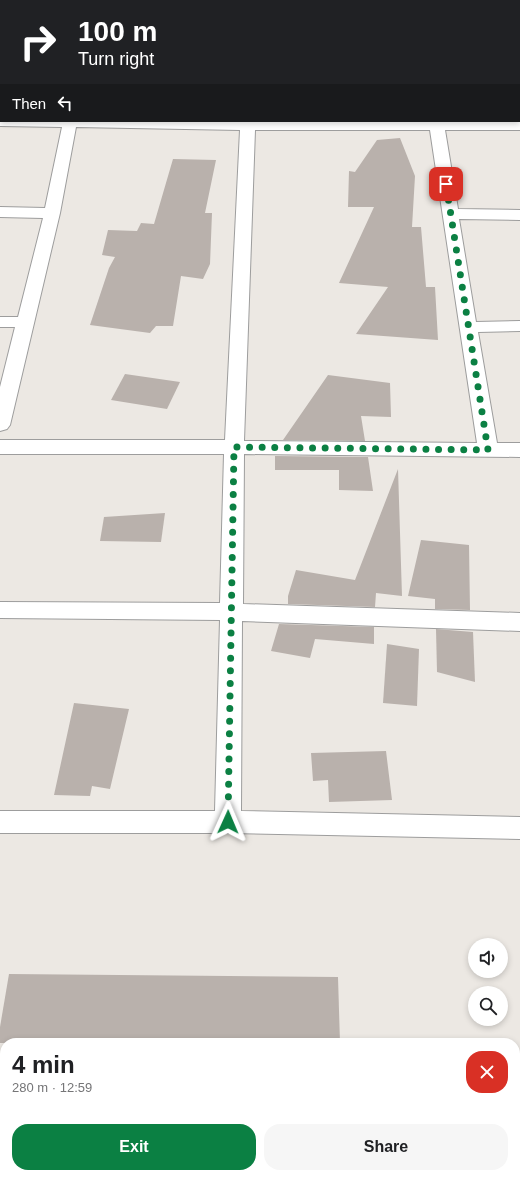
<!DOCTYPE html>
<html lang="en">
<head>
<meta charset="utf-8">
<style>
	body { margin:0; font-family:Arial,sans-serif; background:#f6f6f6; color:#202124; height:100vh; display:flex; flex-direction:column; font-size:15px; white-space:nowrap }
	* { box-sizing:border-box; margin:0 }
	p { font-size:13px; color:#757577 }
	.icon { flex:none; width:22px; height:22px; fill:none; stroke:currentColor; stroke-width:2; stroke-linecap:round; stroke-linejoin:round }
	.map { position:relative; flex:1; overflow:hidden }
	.panel { position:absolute; left:0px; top:1038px; width:520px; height:140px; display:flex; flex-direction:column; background:#fff; border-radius:16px 16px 0 0; box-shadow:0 2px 6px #0003 }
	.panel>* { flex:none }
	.banner { position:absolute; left:0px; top:0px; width:520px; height:122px; box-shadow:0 2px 6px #0003; background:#202124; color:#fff; overflow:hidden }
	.tools { position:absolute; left:468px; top:938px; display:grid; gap:8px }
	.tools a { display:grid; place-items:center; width:40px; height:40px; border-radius:50%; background:#fff; box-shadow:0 2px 6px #0003; font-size:20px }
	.pin { position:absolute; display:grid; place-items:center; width:34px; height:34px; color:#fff; margin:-17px; border-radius:8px; box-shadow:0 2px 6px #0006 }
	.me { position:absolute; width:44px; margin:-22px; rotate:1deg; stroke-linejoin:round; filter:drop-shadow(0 0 3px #0008) }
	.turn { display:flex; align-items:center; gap:14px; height:84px; padding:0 12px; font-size:18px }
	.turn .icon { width:52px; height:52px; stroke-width:2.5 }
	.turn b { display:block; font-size:28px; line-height:34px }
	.then { display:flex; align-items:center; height:38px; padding:0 12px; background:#0003; gap:8px; font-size:15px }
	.round { display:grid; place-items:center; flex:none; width:42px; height:42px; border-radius:16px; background:#f6f6f6 }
	.head { display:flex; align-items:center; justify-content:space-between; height:68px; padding:0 12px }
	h1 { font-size:24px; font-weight:700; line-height:30px }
	.cta { display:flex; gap:8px; margin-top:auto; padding:8px 12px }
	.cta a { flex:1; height:46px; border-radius:16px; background:#0b8043; color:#fff; font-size:16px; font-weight:700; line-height:46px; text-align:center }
	.cta a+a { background:#f6f6f6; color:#202124 }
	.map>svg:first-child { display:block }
</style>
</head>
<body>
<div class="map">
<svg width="520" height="1178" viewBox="0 0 520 1178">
	<rect width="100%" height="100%" fill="#ece8e3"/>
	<g fill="#b9b1ac">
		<polygon points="400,138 415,176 412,227 421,227 426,287 435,287 438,340 356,334 388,287 339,283 374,207 348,207 349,171 355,172 377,140"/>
		<polygon points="173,159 216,160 205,213 212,213 210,264 203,279 181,276 173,326 156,326 150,333 90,325 109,268 115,257 102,255 108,230 137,231 141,223 154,224"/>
		<polygon points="125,374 180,382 167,409 111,400"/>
		<polygon points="328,375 390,383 391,417 361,416 365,441 283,440"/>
		<polygon points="275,456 368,457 373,491 339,490 339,470 275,470"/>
		<polygon points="398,469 402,596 376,593 375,607 288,604 288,596 296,570 355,580"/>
		<polygon points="165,513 161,542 100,541 104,517"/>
		<polygon points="421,540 469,545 470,610 435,609 435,599 408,596"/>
		<polygon points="279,624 374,627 374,644 315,639 310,658 271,651"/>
		<polygon points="436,629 473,632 475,682 437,672"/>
		<polygon points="387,644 419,649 417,706 383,703"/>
		<polygon points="74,703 129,709 110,789 92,786 90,796 54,795"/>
		<polygon points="386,751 392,800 329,802 328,780 313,781 311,753"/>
		<polygon points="9,974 338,977 340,1043 0,1043 0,1027"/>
	</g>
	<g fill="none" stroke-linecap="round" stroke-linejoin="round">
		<g stroke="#9d9d9d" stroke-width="2">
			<g id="street">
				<rect x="90" y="0" width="12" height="1"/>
				<rect x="247" y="0" width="12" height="1"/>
				<rect x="405" y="0" width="12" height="1"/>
				<rect x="519" y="42" width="1" height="8"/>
				<rect x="0" y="43" width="1" height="8"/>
				<path d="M0,118L1,121L520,122V130H445L458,209L520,210V220L459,219L476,322L520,321V331L478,332L497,443H520V457L244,454L243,604L520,613V631L242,621L241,811L520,817V839L228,833H0V811H215L220,620L0,618V602L220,603L224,454H0V440H225L240,130L76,127L60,213L10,425L7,429L0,431V387L15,327H0V317H18L43,218L0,217V207L45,208L62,127L0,126ZM255,130H430L477,443L244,441Z"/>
			</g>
		</g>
		<use href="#street" fill="#fff" fill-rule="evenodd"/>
	</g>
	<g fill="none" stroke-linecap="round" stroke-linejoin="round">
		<polyline stroke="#0b8043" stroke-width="7" stroke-dasharray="0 12.6" points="228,822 234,447 488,450 446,184"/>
	</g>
</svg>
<div class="tools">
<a><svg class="icon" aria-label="sound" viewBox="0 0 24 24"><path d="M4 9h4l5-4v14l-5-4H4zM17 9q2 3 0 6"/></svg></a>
<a><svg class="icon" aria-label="search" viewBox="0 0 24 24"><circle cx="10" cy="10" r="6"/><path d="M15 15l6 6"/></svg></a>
</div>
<div class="pin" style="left:446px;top:184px;background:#d93025"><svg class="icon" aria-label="arrive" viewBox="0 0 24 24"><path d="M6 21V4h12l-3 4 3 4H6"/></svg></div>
<svg class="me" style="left:228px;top:822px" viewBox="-20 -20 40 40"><path d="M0-17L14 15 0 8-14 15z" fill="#0b8043" stroke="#fff" stroke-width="4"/></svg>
<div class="banner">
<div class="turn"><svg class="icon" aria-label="right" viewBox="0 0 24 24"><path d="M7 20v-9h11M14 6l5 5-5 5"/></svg><div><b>100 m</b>Turn right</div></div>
<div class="then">Then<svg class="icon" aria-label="left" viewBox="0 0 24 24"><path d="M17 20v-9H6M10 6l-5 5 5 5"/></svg></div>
</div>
<section class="panel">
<div class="head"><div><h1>4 min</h1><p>280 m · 12:59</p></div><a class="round" style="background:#d93025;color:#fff"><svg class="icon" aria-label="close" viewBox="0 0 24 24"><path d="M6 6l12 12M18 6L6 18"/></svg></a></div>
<div class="cta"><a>Exit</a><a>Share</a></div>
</section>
</div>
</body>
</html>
